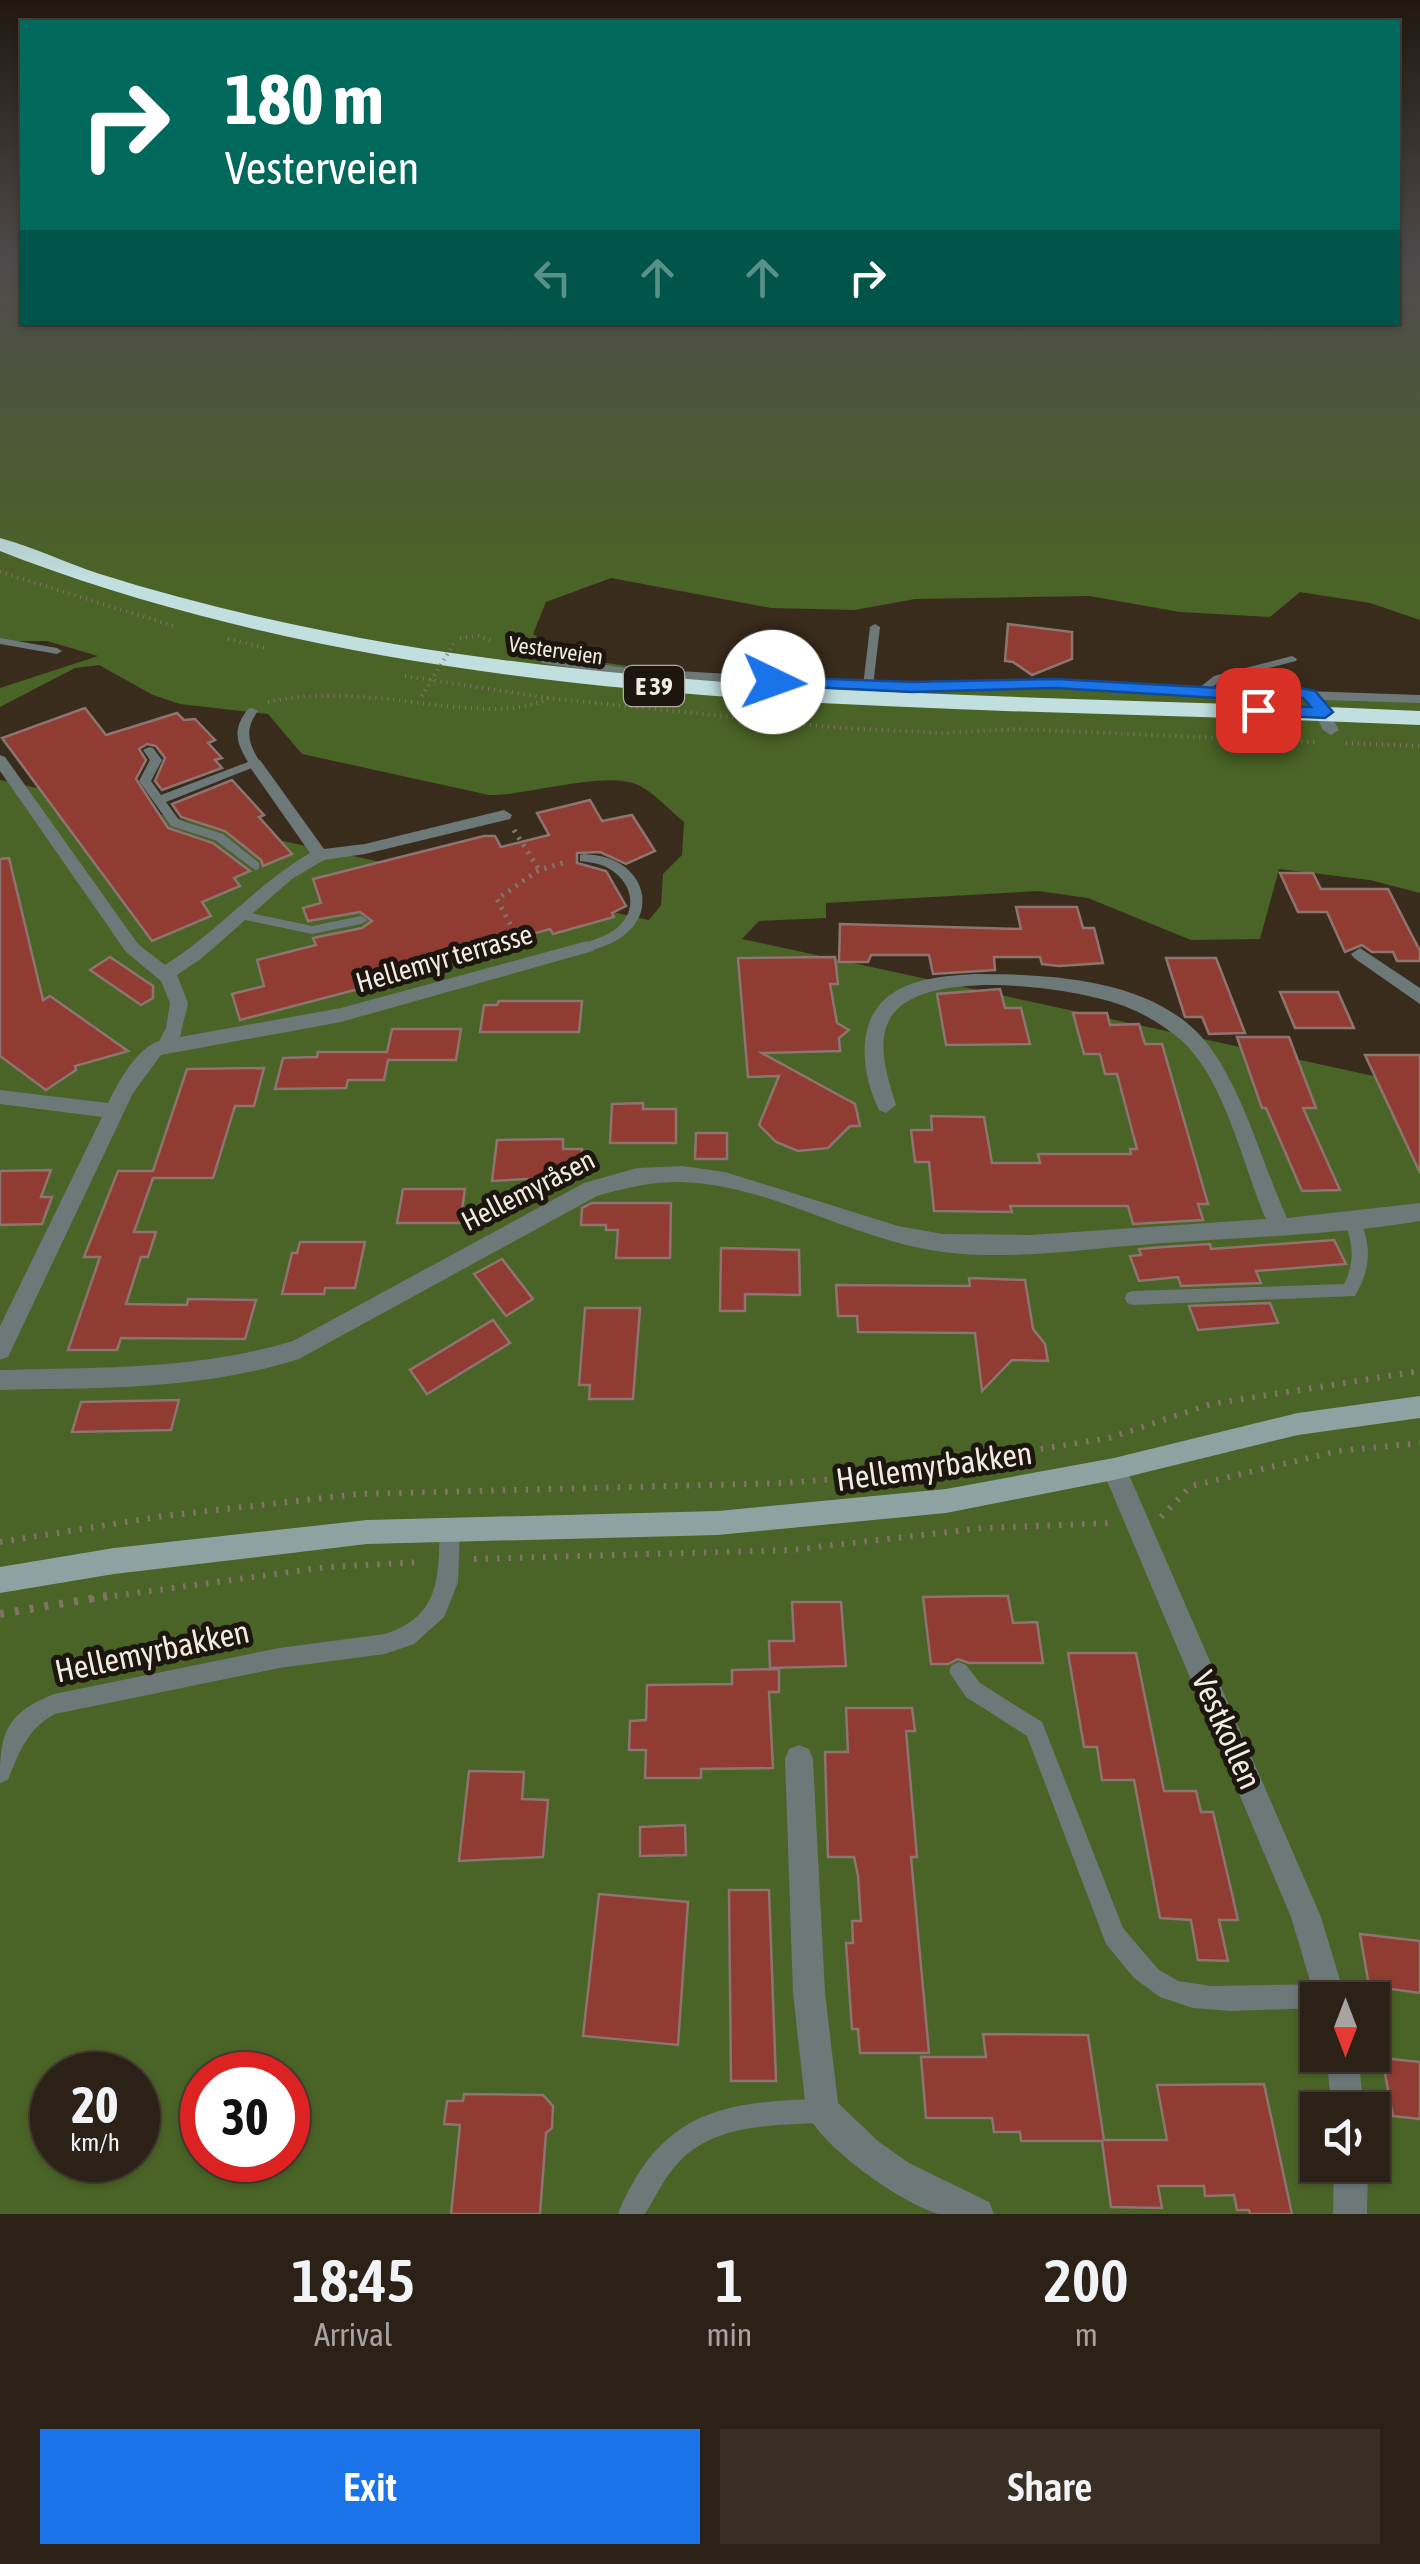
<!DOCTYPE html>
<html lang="en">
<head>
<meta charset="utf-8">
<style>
	body { margin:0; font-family:"Asap Condensed",sans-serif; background:#382e23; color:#f1f3f6; height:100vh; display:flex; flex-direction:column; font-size:38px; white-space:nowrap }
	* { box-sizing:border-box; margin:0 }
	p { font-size:32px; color:#a6a3a1 }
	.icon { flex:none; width:55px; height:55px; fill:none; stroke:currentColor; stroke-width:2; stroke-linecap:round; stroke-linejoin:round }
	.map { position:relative; height:2214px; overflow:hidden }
	.details { display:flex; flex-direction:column; background:#2c2116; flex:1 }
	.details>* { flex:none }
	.banner { position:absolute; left:20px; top:20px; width:1380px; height:305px; border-radius:0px; box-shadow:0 2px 8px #0004,0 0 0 2px #483e35; background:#00695c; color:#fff; overflow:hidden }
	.needle { width:65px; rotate:180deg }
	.fabs { position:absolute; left:1300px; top:1982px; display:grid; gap:20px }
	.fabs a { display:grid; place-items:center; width:90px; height:90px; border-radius:0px; background:#2c2116; box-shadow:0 2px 8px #0004,0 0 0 2px #483e35; font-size:50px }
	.speed { position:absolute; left:30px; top:2052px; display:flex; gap:20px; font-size:50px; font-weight:700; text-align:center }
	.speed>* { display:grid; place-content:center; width:130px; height:130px; border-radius:50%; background:#2c2116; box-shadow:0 2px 8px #0004,0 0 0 2px #483e35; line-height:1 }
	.speed small { font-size:25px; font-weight:400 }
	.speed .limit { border:15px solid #d22; background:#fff; color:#111 }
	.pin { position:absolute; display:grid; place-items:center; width:85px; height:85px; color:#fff; margin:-42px; border-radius:20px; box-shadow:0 5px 15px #0006 }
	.me { position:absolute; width:110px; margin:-55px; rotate:93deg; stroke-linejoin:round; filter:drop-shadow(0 0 8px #0008) }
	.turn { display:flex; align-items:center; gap:35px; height:210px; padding:0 40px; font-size:45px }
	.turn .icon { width:130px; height:130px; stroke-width:2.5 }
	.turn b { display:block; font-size:70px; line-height:85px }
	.lanes { display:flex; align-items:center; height:95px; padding:0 40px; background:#0003; justify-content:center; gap:50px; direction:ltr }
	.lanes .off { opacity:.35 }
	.eta { display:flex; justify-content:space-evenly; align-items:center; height:170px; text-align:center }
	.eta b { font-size:60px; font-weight:600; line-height:70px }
	.button { display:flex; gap:20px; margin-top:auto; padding:20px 40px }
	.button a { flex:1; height:115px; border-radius:0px; background:#1a73e8; color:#fff; font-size:40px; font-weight:600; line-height:115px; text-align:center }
	.button a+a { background:#382e23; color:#f1f3f6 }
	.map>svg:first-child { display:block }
</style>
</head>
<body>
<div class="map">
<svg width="1420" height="2214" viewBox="0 0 1420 2214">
	<rect width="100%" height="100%" fill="#3a2c1d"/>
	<path fill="#4a6326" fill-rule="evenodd" d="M0,268H22V322H1398V268H1420V620L1370,603L1300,592L1270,617L1180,612L1089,596L915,599L855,610L771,608L611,578L546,602L533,634L570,658L687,674L1420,702V893L1370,880L1279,869L1260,939L1191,940L1088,898L1038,891L826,903V918L759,921L742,939L1420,1086V2214H0V780L649,920L661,905L663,874L682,855L684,822C670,811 656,794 640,786C605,769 531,796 489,795L302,754L268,714L180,704L153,695L99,665L75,668L0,707V688L98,656L47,641H0ZM1318,2000H1372V2055H1318ZM52,2075H138V2160H52ZM202,2075H288V2160H202ZM1318,2110H1372V2165H1318Z"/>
	<g fill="#903c32" stroke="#8e7470" stroke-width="2.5">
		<polygon points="1008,624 1072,632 1072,659 1032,675 1013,662 1005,661"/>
		<polygon points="85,708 106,735 177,713 184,720 195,719 215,740 208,743 222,758 215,760 222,768 162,790 155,781 165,758 156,746 147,744 139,749 146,760 136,779 168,828 213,843 250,871 234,878 240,886 202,902 211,916 152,941 2,738"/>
		<polygon points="232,780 264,815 259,817 292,854 263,866 261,860 225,831 181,817 172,804"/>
		<polygon points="590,800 602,821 632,815 655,851 626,864 600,852 577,853 577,863 606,871 626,906 612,913 614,917 553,934 550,929 501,943 486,949 489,955 240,1020 232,994 264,986 257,960 316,945 313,938 362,928 372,921 360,912 308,921 303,908 321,903 313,879 484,836 495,836 501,847 549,835 537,813"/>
		<polygon points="9,858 43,1000 50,996 128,1051 75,1066 76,1070 46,1090 0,1056 0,859"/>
		<polygon points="1280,873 1313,873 1321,889 1388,889 1420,951 1420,961 1397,961 1393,952 1372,952 1362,945 1345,952 1327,912 1298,912"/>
		<polygon points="1016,907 1077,907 1083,928 1094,928 1103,963 1059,966 1042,964 1040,957 994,957 995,970 933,974 929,955 871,955 868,962 839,962 840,924 1021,929"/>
		<polygon points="110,957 153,986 153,998 141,1005 90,970"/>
		<polygon points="835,957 838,984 830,984 837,1023 849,1030 839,1038 840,1051 762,1053 855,1104 860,1126 850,1126 828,1148 798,1151 776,1142 759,1125 779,1076 748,1077 738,958"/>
		<polygon points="1166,958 1216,958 1245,1033 1209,1034 1202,1017 1185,1017"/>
		<polygon points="1000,989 1005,1008 1021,1008 1030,1044 946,1045 937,994"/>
		<polygon points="1280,992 1338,992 1354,1028 1295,1028"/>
		<polygon points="499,1001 582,1001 579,1032 480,1032 484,1005 497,1005"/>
		<polygon points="1073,1013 1107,1013 1110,1025 1139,1024 1145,1044 1162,1044 1208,1204 1198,1204 1203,1220 1133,1224 1128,1206 1010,1206 1012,1212 934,1211 929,1162 915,1162 911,1130 932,1130 931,1116 984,1117 992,1163 1040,1163 1038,1154 1131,1154 1130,1149 1137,1149 1117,1074 1105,1074 1100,1054 1084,1054"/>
		<polygon points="392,1029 461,1029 456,1060 388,1060 384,1080 348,1080 346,1088 275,1089 283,1058 317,1057 318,1052 387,1052"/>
		<polygon points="1237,1037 1289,1037 1316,1108 1303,1108 1340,1190 1302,1191 1266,1108 1262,1108"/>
		<polygon points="1365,1055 1420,1055 1420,1173"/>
		<polygon points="264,1068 254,1106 235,1106 213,1178 153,1178 134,1232 156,1232 148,1257 141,1257 126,1304 187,1305 188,1299 256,1300 245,1339 121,1338 117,1350 68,1350 100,1257 84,1257 118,1171 153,1171 187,1069"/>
		<polygon points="643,1103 643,1109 676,1109 676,1143 610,1143 612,1104"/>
		<polygon points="696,1133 727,1133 727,1159 695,1159"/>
		<polygon points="563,1139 563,1149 582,1149 581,1176 492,1181 497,1140"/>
		<polygon points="51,1170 41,1197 52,1197 42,1224 0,1225 0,1171"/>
		<polygon points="403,1189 465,1189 460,1223 397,1223"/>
		<polygon points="592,1203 671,1203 670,1258 616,1258 618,1230 606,1230 606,1225 581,1225 582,1208"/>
		<polygon points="1334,1240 1346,1264 1256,1271 1261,1283 1181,1286 1178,1277 1139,1281 1130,1256 1141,1255 1139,1249 1163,1247 1210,1244 1211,1249"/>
		<polygon points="300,1242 365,1242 355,1288 325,1288 324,1294 282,1294 292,1253 297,1253"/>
		<polygon points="721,1248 799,1250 800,1295 745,1294 745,1311 720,1311"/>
		<polygon points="502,1259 533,1299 506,1316 474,1274"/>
		<polygon points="969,1278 1025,1280 1033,1329 1045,1344 1048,1361 1012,1360 982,1391 975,1333 858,1332 857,1316 838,1316 836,1285 970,1286"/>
		<polygon points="1270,1303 1278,1323 1198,1330 1189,1306"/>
		<polygon points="585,1308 640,1308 633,1399 589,1399 590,1385 579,1385"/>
		<polygon points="493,1320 510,1343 427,1394 410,1370"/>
		<polygon points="179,1400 171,1430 72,1432 81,1402"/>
		<polygon points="985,1596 1008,1596 1013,1623 1037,1622 1043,1663 969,1663 958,1659 948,1664 931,1664 923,1597"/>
		<polygon points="792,1602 841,1602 846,1666 770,1668 769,1641 794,1641"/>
		<polygon points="1068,1653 1136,1653 1164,1791 1196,1791 1201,1812 1213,1812 1238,1920 1219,1920 1228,1961 1198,1960 1191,1920 1160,1918 1134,1780 1102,1780 1097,1747 1084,1747"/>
		<polygon points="779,1669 779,1692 769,1692 773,1768 701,1769 701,1778 645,1778 646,1750 629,1750 630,1721 646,1720 647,1685 732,1684 732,1670"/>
		<polygon points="846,1708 912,1708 915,1731 906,1731 917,1857 911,1857 929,2053 860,2053 858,2029 852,2029 846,1943 853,1943 852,1921 861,1921 858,1876 854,1857 828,1857 825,1752 848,1752"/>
		<polygon points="469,1771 524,1772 522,1799 548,1800 543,1857 459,1861"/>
		<polygon points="685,1825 686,1855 640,1856 640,1827"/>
		<polygon points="729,1890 769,1890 776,2081 731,2081"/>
		<polygon points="599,1894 688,1902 678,2045 583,2036"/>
		<polygon points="1360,1934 1420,1941 1420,1993 1369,1986"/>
		<polygon points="983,2034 1088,2035 1104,2140 1167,2140 1157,2085 1264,2084 1292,2214 1250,2214 1249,2210 1237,2210 1234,2195 1205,2196 1204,2186 1158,2186 1162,2208 1111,2207 1102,2141 1021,2141 1020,2132 994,2132 992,2118 926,2118 921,2057 986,2057"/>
		<polygon points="1382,2058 1420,2062 1420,2119 1393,2116"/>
		<polygon points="464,2094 543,2095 553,2106 552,2128 546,2133 540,2214 451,2214 460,2125 444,2124 447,2101 463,2101"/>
	</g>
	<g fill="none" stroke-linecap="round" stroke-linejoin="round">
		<polyline stroke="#807467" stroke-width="2.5" stroke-dasharray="1 4" stroke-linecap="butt" points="1398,301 1420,304"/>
		<g stroke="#807467" stroke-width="4" stroke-dasharray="1 5" stroke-linecap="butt">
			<polyline points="0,572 174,626"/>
			<polyline points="460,638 478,636 492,641"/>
			<polyline points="228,639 266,648"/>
			<polyline points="405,676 548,698 840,728 942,733 1016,729 1315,742"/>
			<path d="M268,702C304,694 340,695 377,698C422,701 510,721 548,698"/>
			<polyline points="1346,743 1420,746"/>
		</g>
		<g stroke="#807467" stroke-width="5" stroke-dasharray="2.5 6" stroke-linecap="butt">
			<polyline points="514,830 539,870"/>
			<polyline points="522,947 497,899 539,870 566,862"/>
		</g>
		<g stroke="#807467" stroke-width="6" stroke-dasharray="2.5 9" stroke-linecap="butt">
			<polyline points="1161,1517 1191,1486 1338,1451 1420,1443"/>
			<polyline points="0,1542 164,1516 358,1494 785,1483 874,1476 1109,1438 1211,1404 1420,1371"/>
			<polyline points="474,1559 791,1550 984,1528 1111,1523"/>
			<polyline points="92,1599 327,1567 423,1562"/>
		</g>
		<polyline stroke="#807467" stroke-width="8" stroke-dasharray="4 11" stroke-linecap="butt" points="0,1614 107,1596"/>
		<g fill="#6c7978" fill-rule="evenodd">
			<polygon points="875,624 880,627 873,686 868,689 863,686 870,627"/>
			<polygon points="0,638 57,648 62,651 57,654 0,644"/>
			<polygon points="1292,656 1297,659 1296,661 1222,680 1203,694 1194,692 1214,676"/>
			<path d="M252,708L258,711C244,730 248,744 261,763L259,765L166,802L179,820L223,834L259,863V869L255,870L215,840L171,826L139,781L150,760L143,750L149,747L153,748L162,760L151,781L161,795L248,762C235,741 233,728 248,709Z"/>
			<path d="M584,854C595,855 605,856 615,861C647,876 653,915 623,936C613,944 599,948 587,952L580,947L582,944C592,940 604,937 613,931C641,912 633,879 604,866C596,863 588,862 580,861V855Z"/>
			<polygon points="241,911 312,926 361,916 368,920 361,924 312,934 236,918 234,915"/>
			<path d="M1353,1215L1359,1217C1372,1246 1371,1269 1355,1296L1133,1305L1127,1303L1125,1298L1127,1293L1133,1291L1344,1284C1355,1263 1353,1244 1345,1222L1347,1217Z"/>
			<path d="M450,1519L457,1522L460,1528L458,1582L447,1610L444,1617L414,1644L385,1654L279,1668L55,1714C28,1728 19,1752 8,1780L0,1783C0,1733 5,1714 54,1694L279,1648L385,1634C441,1616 438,1577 440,1528L443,1522Z"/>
			<polygon points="959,1662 966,1665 980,1683 1042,1722 1123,1928 1158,1969 1178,1981 1211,1986 1329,1984 1337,1988 1341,1996 1339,2000 1318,2000 1318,2008 1231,2011 1193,2008 1160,1997 1134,1978 1106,1944 1027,1736 966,1697 949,1672 952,1665"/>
			<path d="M822,2099L831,2102L834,2111L831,2120L822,2123C775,2125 715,2124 680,2161C665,2176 656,2196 645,2214H618C660,2112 721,2101 822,2099Z"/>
		</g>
		<g fill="#6c7978" fill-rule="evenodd">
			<polygon points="547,656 626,668 868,682 1056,679 1220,689 1282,685 1306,691 1420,695 1420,703 1323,700 1339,730 1331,735 1323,730 1309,701 1281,693 1220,697 1056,687 868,690 626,676 542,663 542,657"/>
			<path d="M0,755L5,757L138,944L165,965C217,932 257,884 310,853L247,763L250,760H260L324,849L365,844L504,810L512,815L510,819L365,854L324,860L292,879L202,958L177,975L188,1003L180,1037L341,1008L587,941L596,947L593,951L341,1022L161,1055L133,1093L8,1357L0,1360V1326L102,1117L0,1104V1090L108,1103C119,1081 136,1049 159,1041L166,1028L170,1003L161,981L126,952L0,771Z"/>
			<polygon points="1360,948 1420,988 1420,1004 1354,958 1351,954"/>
			<path d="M973,974C1052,974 1162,978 1212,1050C1247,1101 1262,1163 1287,1218L1420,1203V1221C1335,1235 1249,1237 1163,1243C1090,1248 1015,1261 943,1252C853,1241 768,1183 679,1182C650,1182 625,1188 597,1196L299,1359C201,1390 102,1388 0,1390V1370C99,1367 197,1370 293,1341L584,1183L637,1168L682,1166L725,1172L898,1226L943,1234L1031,1235L1266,1219C1243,1166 1225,1080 1182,1041C1165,1026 1145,1014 1124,1006C1076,987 923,966 891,1017C875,1043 888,1078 896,1105L886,1113L879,1110C862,1076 854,1021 890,995C913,978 945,976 973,974Z"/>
			<polygon points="1114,1458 1123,1461 1321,1917 1346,2000 1318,2000 1318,2008 1291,1917 1102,1469 1105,1461"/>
			<path d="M799,1745L809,1749L813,1759L825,1993L838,2103L878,2141L909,2163L989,2202L994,2214C978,2214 955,2214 939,2214C902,2204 820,2146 806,2111L793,1993L785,1759L789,1749Z"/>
			<polygon points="1326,2055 1358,2055 1364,2110 1332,2110"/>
			<polygon points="1334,2165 1368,2165 1367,2214 1333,2214"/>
		</g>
		<polygon fill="#8ea2a1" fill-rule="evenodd" points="1420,1396 1420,1418 1298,1435 1114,1480 946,1513 718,1535 367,1544 114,1574 0,1593 0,1567 114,1548 367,1520 718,1511 946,1489 1114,1458 1298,1413"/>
		<path fill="#c0dfde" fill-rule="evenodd" d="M0,538C34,547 66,563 100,574C195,604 295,627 394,644C733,700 1078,695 1420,711V725C954,703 467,724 23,560L0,551Z"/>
		<polyline stroke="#807467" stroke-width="4" stroke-dasharray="1 5" stroke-linecap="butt" points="422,696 454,643"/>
	</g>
	<linearGradient id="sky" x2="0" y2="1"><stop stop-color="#201810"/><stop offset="0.46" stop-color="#4f4b4c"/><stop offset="1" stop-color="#4f4b4c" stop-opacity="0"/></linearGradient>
	<rect width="1420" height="578" fill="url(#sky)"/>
	<polygon fill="#1a73e8" stroke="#114b97" stroke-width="2.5" points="773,677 912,682 1056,679 1220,688 1282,684 1315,691 1333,712 1325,718 1258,715 1249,710 1258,705 1311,707 1303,698 1282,694 1220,698 1056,688 912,692 767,685 765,682"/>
	<g text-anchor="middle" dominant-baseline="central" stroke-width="10" stroke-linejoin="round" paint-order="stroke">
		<g font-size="22" fill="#f3eae0" stroke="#1c160f">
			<text transform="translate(556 650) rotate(8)">Vesterveien</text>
		</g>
		<rect fill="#1c160f" stroke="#b2aaa1" stroke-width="2.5" x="624" y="666" width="60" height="40" rx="8"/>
		<g font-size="25" font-weight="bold" fill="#f3eae0">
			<text x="654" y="686">E 39</text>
		</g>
		<g font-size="28" fill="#f3eae0" stroke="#1c160f">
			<text transform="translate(444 958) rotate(-16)">Hellemyr terrasse</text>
			<text transform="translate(528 1190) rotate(-27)">Hellemyråsen</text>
		</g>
		<g font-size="32" fill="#f3eae0" stroke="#1c160f">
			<text transform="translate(934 1466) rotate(-8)">Hellemyrbakken</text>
			<text transform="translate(152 1651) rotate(-12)">Hellemyrbakken</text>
			<text transform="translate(1227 1730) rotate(66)">Vestkollen</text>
		</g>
	</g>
</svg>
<div class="fabs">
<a><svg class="needle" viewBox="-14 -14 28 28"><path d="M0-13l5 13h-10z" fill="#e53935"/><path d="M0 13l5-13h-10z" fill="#a6a3a1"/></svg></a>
<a><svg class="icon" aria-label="sound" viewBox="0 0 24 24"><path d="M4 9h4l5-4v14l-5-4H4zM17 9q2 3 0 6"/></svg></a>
</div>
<div class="speed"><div>20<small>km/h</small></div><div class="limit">30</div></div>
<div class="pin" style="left:1258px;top:710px;background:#d93025"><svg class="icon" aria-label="arrive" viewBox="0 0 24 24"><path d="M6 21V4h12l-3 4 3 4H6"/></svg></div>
<svg class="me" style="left:773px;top:682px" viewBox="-20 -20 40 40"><circle r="19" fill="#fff"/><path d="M0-13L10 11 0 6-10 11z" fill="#1a73e8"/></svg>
<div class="banner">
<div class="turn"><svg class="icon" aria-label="right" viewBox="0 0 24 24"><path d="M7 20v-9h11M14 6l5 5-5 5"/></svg><div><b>180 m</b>Vesterveien</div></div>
<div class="lanes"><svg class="icon off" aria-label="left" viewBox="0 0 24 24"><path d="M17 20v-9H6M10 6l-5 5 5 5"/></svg><svg class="icon off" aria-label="ahead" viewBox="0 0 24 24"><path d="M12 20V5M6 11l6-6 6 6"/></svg><svg class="icon off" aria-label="ahead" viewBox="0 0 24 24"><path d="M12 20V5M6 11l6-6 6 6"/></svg><svg class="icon" aria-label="right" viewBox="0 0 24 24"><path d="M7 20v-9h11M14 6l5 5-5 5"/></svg></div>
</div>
</div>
<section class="details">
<div class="eta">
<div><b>18:45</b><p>Arrival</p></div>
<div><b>1</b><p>min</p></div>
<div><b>200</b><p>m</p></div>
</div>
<div class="button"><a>Exit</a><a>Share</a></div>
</section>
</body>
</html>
